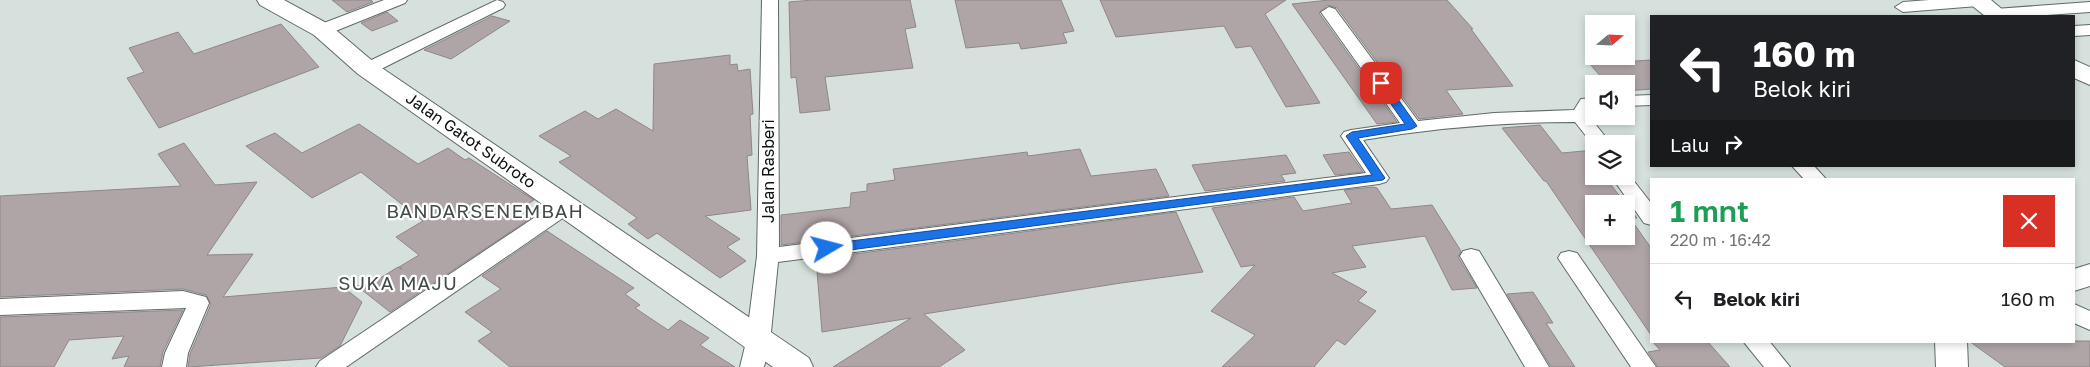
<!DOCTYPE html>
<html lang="id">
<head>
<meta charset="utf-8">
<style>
	body { margin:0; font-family:"Golos Text",sans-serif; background:#f2f2f2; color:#202124; height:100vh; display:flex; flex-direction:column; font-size:19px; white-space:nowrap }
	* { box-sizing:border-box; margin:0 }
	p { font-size:16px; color:#757577 }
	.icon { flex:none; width:28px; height:28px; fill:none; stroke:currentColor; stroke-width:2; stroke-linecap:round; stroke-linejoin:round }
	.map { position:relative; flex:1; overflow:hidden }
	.details { position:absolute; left:1650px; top:178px; width:425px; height:165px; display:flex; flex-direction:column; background:#fff; border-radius:0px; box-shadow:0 2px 8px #0003 }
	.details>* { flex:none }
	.top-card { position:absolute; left:1650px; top:15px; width:425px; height:152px; border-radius:0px; box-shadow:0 2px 8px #0003; background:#202124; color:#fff; overflow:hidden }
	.needle { width:32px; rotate:71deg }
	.fabs { position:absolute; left:1585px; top:15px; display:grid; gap:10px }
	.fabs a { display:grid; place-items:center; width:50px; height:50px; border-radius:0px; background:#fff; box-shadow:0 2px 8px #0003; font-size:25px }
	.pin { position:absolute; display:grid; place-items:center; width:42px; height:42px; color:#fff; margin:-21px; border-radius:10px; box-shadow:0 2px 8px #0006 }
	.me { position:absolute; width:55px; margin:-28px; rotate:82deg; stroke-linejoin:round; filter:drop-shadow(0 0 4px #0008) }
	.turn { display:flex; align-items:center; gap:18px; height:105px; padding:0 20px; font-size:22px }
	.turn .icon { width:65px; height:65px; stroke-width:2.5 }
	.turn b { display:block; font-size:35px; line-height:42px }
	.then { display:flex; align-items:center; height:48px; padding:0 20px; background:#0003; gap:10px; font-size:19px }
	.round { display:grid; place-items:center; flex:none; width:52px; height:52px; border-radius:0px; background:#f2f2f2 }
	.overview { display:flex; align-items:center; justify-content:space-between; height:85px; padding:0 20px }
	h1 { font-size:30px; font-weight:600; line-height:38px; color:#1e9e55 }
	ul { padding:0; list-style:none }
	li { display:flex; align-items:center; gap:15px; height:70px; padding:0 20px; border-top:1px solid #e0e0e0 }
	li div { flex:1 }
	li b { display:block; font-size:19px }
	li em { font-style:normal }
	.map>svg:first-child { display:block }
</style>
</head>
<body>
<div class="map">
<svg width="2090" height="367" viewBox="0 0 2090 367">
	<rect width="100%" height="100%" fill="#d6e1de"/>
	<g fill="#afa4a6" stroke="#908687">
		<polygon points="332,0 371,0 373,2 347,12"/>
		<polygon points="813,0 910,0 916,27 905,29 913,68 825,77 830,110 800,113 796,77 791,78 789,2"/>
		<polygon points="955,0 1061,0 1074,31 1063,33 1067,43 1021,49 1019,43 966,48"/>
		<polygon points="1100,0 1286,0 1265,14 1320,103 1286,107 1251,46 1236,48 1224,26 1116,37"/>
		<polygon points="1329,0 1447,0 1473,29 1471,29 1513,86 1446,90 1463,114 1419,119 1337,8 1328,5 1319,13 1397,122 1377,124 1292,4"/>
		<polygon points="387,12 398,21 372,31 361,23"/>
		<polygon points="492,16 510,21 451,59 424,50"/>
		<polygon points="281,24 319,67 159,128 127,78 144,72 129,48 178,32 194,54"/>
		<polygon points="730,55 730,65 737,64 738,71 750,69 753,114 750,115 752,155 747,156 751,210 705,216 740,239 727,247 746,261 720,278 657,233 648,239 628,224 637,218 559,162 571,156 539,136 585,111 598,119 616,109 653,131 654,64"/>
		<polygon points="1651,60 1651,89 1626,91 1626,84 1607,84 1590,64"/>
		<polygon points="359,124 418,164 448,148 465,160 469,158 534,200 519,210 531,218 390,312 357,286 369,285 398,267 402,269 399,267 419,255 396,237 423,221 361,172 312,198 246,146 275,133 302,153"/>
		<polygon points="1540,125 1562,153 1594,150 1594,176 1604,176 1626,204 1594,204 1594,236 1626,236 1626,204 1637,218 1630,218 1651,248 1651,335 1546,181 1544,181 1502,128"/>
		<polygon points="184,143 215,185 257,182 207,255 253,254 223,297 343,287 362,302 340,346 321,358 188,367 190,354 211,304 206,295 183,289 0,297 0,196 181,186 158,154"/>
		<polygon points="1080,149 1091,176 1156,169 1169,196 781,245 781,215 850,207 851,193 867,191 867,184 895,180 893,169 1027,152 1028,156"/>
		<polygon points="1349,152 1363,172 1335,175 1323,155"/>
		<polygon points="1286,155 1296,173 1281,175 1285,181 1205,191 1192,165"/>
		<polygon points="1373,187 1377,188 1391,209 1432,205 1461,251 1458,257 1477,288 1452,290 1425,236 1352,246 1366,267 1332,273 1367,292 1358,301 1376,311 1345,345 1337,340 1314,367 1222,367 1255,335 1211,311 1255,265 1241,267 1212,208 1294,197 1303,211 1352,203 1344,190"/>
		<polygon points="1176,212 1203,272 1121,283 924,314 965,350 939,367 833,367 911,318 822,332 816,259"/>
		<polygon points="547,231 634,288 625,294 640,305 635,308 668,330 680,320 709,338 700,345 735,367 510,367 478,341 492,332 465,312 501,289 482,276"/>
		<polygon points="1533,292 1553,323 1546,323 1575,367 1551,367 1507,294"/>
		<polygon points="183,310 163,352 160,367 124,367 129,356 112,359 124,336 69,340 54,367 0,367 0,317"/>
		<polygon points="1652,341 1707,341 1730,367 1658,367 1648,352 1660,350"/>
		<polygon points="1969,341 2090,341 2090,367 2005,367"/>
	</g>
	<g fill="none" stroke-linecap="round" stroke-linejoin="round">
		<g stroke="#606a68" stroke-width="2">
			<g id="street">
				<polygon points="384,0 407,0 405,3 328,34 316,34 314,30 316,26"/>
				<polygon points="497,0 503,2 505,5 503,8 373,73 361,73 358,69 361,65"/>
				<path d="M762,0H778L779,247L1366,173L1341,136L1344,132L1351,130L1400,123L1321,12L1329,7L1335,9L1418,121L1494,113L1574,110L1581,99L1594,98V108L1589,116L1611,144H1594V146L1575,122C1504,122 1433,128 1363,140L1389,178L1386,182L1379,184L778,262L770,342L764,367H740L746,342L757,256Z"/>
				<polygon points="1929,0 1985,0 1986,1 1978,6 1903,12 1895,7 1903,2"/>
				<polygon points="2090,2 2090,12 2031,16 1988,16 1987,14 1989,11 1995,9"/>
				<polygon points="2090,25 2090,35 2074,36 2074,26"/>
				<polygon points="1651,95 1651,105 1626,106 1626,96"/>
				<polygon points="1792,166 1814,166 1826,179 1804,179"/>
				<polygon points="1626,171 1651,203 1651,225 1644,223 1611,176 1626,176"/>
				<polygon points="566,199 573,201 576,206 573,211 346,367 316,367 320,361 559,201"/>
				<polygon points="1471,249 1479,251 1549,367 1525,367 1460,256 1463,251"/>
				<polygon points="1569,251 1577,253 1656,367 1631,367 1558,258 1561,253"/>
				<polygon points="183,291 206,297 209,303 188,353 186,367 162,367 165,353 186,308 0,315 0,299"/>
				<polygon points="2074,304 2090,311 2090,330 2074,323"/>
				<polygon points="1743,341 1769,341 1790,367 1764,367"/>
			</g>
		</g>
		<g stroke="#606a68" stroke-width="2">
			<g id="secondary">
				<polygon points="257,0 284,0 330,25 376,64 809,358 813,367 773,367 358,74 314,35 260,5"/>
				<polygon points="1965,0 1991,0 2010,16 1985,16"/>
				<polygon points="2074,60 2090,67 2090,85 2074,78"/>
				<polygon points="2090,264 2090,286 2074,291 2074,269"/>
				<polygon points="1935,341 1967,341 1968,367 1936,367"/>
			</g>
		</g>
		<use href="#street" fill="#fff" fill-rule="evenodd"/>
		<use href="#secondary" fill="#fff" fill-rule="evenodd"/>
	</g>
	<polygon fill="#1a73e8" stroke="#114b97" points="1381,80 1385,81 1417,126 1412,129 1358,138 1385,178 1383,180 827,253 821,248 827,244 1372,175 1346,136 1352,132 1405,124 1376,83"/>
	<g text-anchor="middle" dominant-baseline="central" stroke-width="4.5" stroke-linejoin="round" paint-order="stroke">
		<g font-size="16" fill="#0d1110" stroke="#fff">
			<text transform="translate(471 140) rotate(35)">Jalan Gatot Subroto</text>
			<text transform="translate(768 171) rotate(-90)">Jalan Rasberi</text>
		</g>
		<g font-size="19" letter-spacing="1" fill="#434c4a" stroke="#fff">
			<text x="485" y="210">BANDARSENEMBAH</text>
			<text x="398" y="282">SUKA MAJU</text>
		</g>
	</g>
</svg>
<div class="fabs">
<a><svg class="needle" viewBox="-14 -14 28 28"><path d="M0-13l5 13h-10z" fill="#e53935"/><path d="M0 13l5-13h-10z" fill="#757577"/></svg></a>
<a><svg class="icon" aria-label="sound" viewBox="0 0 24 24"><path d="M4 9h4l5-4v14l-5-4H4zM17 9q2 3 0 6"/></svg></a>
<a><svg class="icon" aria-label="layers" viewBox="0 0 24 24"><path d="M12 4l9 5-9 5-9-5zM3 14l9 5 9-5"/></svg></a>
<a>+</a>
</div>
<div class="pin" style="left:1381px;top:83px;background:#d93025"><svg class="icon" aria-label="arrive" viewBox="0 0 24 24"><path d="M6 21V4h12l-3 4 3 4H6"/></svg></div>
<svg class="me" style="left:827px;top:248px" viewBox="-20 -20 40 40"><circle r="19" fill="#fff"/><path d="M0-13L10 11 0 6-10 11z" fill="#1a73e8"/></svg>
<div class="top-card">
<div class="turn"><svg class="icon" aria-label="left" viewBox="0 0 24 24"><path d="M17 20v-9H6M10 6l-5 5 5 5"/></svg><div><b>160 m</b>Belok kiri</div></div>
<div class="then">Lalu<svg class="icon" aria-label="right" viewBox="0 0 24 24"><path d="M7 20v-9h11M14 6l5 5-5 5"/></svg></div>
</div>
<section class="details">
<div class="overview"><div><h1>1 mnt</h1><p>220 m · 16:42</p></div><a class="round" style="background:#d93025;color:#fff"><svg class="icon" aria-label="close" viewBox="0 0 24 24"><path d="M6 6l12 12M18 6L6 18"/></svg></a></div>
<ul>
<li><svg class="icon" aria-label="left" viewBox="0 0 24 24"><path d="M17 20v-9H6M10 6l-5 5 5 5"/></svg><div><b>Belok kiri</b></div><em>160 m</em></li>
</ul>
</section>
</div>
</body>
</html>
